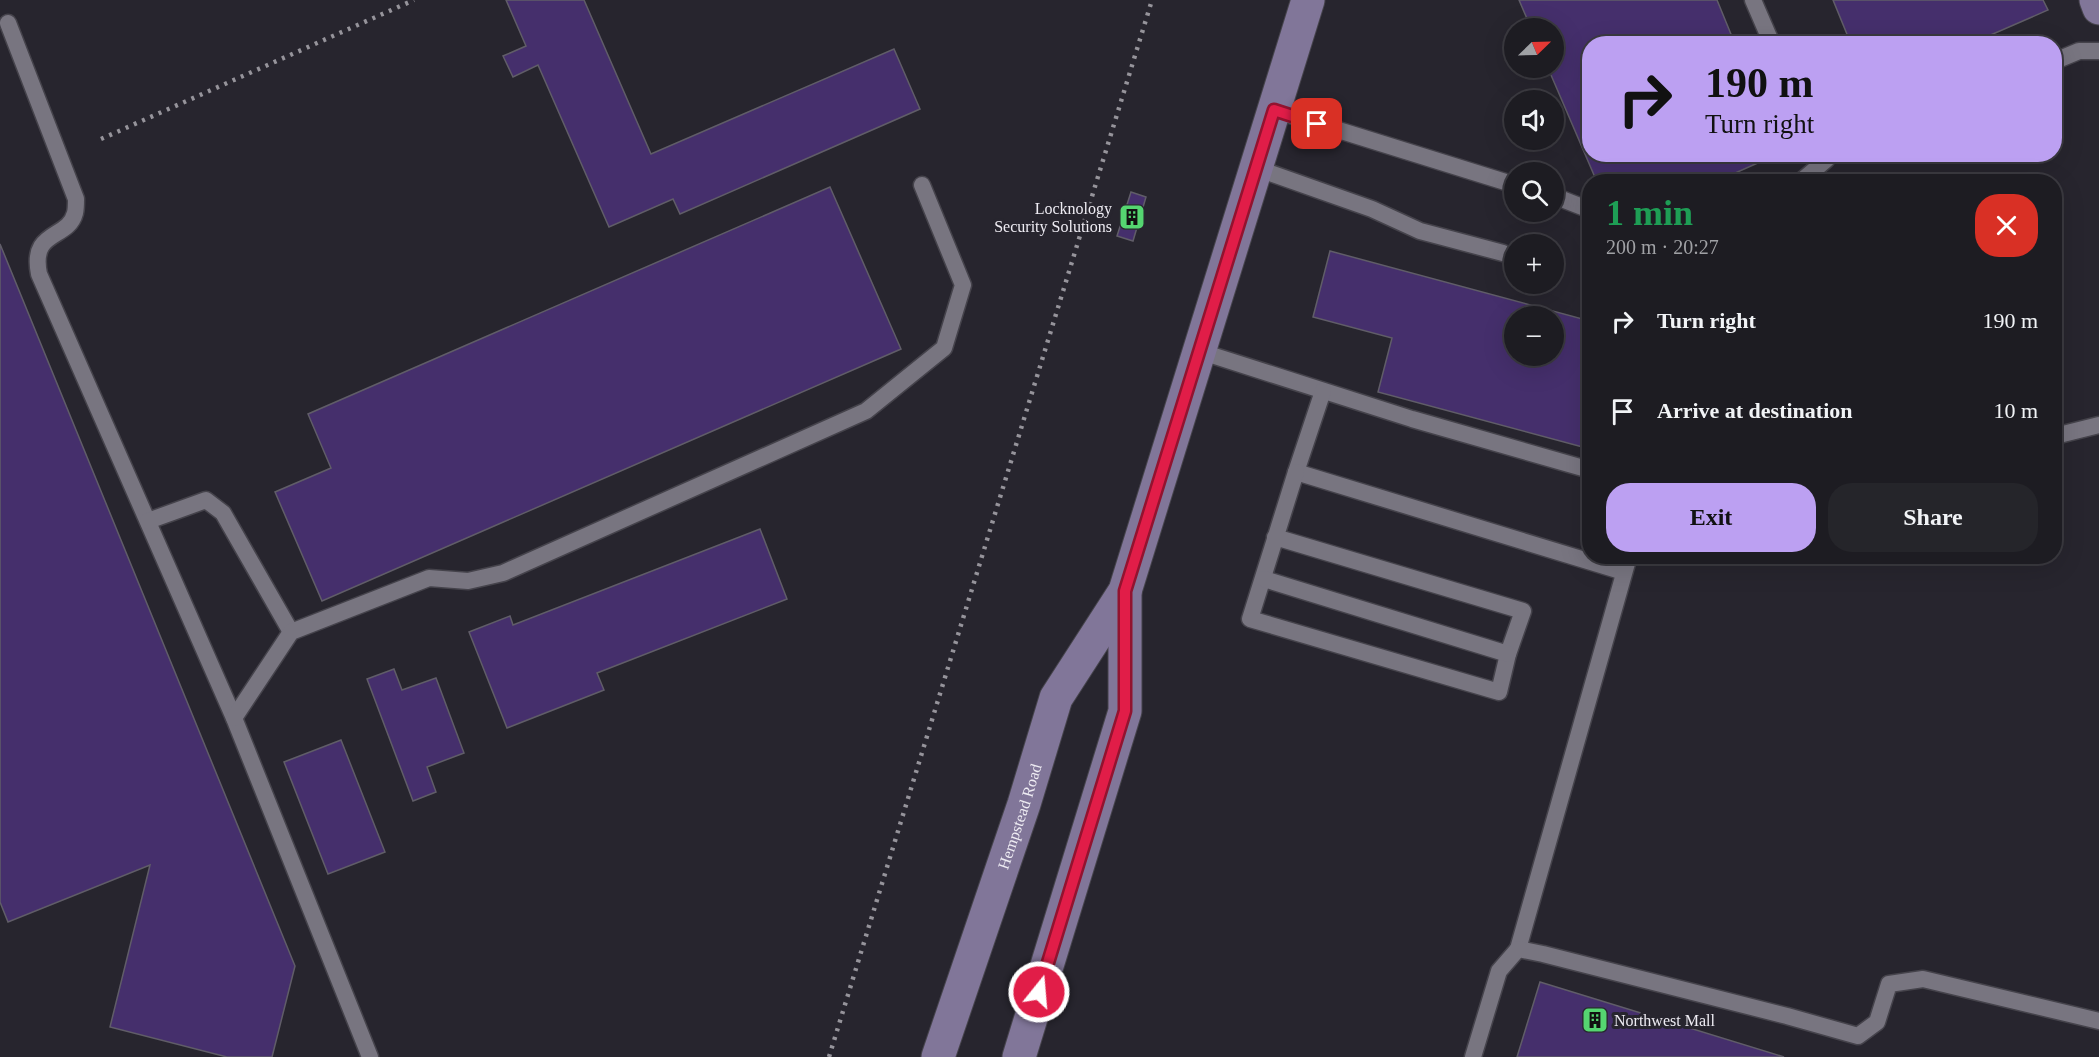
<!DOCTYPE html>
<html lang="en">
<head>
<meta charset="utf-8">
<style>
	body { margin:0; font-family:"Times New Roman",serif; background:#25252a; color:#f1f3f6; height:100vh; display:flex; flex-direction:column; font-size:22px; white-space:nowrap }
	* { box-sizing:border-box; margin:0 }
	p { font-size:20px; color:#a0a1a5 }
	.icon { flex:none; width:33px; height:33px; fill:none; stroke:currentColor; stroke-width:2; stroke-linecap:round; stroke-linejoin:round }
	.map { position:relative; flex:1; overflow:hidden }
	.details { position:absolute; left:1582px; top:174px; width:480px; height:390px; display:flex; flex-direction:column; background:#1d1c22; border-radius:24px; box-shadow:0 6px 24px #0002,0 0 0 2px #3b3a40 }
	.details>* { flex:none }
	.guide { position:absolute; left:1582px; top:36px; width:480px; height:126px; border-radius:24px; box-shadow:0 6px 24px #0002,0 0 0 2px #3b3a40; background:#bca0f2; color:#111; overflow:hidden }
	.needle { width:39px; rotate:67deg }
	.controls { position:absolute; left:1504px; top:18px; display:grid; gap:12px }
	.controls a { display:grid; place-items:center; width:60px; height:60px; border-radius:50%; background:#1d1c22; box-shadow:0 6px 24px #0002,0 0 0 2px #3b3a40; font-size:30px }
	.pin { position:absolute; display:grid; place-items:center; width:51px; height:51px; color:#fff; margin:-26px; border-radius:12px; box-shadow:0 3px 9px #0006 }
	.me { position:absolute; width:66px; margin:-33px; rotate:17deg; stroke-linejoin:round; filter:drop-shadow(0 0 4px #0008) }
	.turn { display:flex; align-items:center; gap:21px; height:126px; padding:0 24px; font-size:27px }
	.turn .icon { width:78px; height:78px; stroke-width:2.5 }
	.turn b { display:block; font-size:42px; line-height:51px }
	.round { display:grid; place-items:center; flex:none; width:63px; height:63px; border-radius:24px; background:#25252a }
	.summary { display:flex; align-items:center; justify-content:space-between; height:102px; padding:0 24px }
	h1 { font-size:36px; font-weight:700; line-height:45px; color:#1e9e55 }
	.action { display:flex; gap:12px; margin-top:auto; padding:12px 24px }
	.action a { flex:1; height:69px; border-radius:24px; background:#bca0f2; color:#111; font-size:24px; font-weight:700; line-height:69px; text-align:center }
	.action a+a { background:#25252a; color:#f1f3f6 }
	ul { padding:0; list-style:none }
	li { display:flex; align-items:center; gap:18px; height:90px; padding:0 24px }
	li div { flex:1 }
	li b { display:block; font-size:22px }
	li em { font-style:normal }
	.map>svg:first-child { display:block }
</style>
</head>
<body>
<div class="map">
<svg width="2099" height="1057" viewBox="0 0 2099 1057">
	<rect width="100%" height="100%" fill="#27252e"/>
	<g fill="#452f6c" stroke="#605d68" stroke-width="1.5" fill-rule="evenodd">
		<polygon points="506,0 584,0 651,154 894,49 920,109 680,214 673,199 609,227 538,65 513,77 503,56 526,46"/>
		<polygon points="1519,0 1717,0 1735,44 1590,44 1590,154 1778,154 1715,182 1597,182 1548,68 1554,68 1554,28 1531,28"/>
		<polygon points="1833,0 2043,0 2048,10 1970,44 1851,44"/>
		<polygon points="830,187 901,349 322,601 275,492 331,468 308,414"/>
		<polygon points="1131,192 1146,197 1133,241 1117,236"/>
		<polygon points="0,244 295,966 272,1057 227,1057 110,1027 150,865 8,922 0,902"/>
		<path d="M1330,251L1590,321V449L1378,392L1392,338L1313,317ZM1515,316H1554V356H1515Z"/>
		<polygon points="760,529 787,599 597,673 604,690 507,728 469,632 510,616 513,625"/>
		<polygon points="394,669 402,690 436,678 464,753 427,767 436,792 413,801 367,679"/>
		<polygon points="341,740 385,852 328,874 284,762"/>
		<polygon points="1540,982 1784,1057 1517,1057"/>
	</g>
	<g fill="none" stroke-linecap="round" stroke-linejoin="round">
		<g stroke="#45434b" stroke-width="19">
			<g id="service">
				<polyline points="1753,0 1772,44"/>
				<path d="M8,23L76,199C76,203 76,209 75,213C68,240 30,229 39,274L234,718L370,1057"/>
				<polyline points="2055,61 2079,51 2099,51"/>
				<polyline points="1274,110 1515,185"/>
				<polyline points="1256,168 1372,209 1420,231 1503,253"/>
				<polyline points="1800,182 1826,160 1823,154"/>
				<polyline points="1554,196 1590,210"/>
				<polyline points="1199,351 1412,419 1590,470"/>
				<polyline points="1323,391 1296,472 1624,572"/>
				<polyline points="2055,436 2099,425"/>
				<polyline points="148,521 206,500 223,513 291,632"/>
				<polyline points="1275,537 1523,611 1508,654 1499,692 1250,619 1296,472"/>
				<polyline points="1264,579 1508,654"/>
				<polyline points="234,718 291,632 429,578 468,581 503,573 866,411 944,348 963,285 922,185"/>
				<polyline points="1518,949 1629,556"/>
				<polyline points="1473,1057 1499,971 1518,949 1543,954 1787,1016 1858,1036 1877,1022 1889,984 1923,979 2099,1021"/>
			</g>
		</g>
		<g stroke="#45434b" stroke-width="35">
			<g id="secondary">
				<polyline points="2096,0 2099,8"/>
				<path id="s1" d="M938,1057L1024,804L1056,698L1125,591L1308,0"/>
				<polyline points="1019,1057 1125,711 1125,591"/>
			</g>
		</g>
		<use href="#service" stroke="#787580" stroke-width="16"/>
		<use href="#secondary" stroke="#817699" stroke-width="33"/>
		<g stroke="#96949b" stroke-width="4.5" stroke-dasharray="3 6" stroke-linecap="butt">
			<polyline points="101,139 414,0"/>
			<polyline points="829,1057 1152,0"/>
		</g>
	</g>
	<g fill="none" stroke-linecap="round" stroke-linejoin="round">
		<g stroke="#92132f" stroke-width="15">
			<polyline id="route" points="1039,992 1125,711 1125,591 1274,110 1317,124"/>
		</g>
		<use href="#route" stroke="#e11d48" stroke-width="10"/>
	</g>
	<defs>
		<g id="building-square" transform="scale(1.35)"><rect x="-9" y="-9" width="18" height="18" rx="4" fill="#55d671" stroke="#27252e"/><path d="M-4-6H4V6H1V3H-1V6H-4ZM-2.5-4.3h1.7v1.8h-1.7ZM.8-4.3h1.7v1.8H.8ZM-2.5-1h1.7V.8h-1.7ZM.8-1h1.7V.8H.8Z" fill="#111"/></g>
	</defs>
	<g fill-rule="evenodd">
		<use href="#building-square" x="1132" y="217"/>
		<use href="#building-square" x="1595" y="1020"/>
	</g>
	<g text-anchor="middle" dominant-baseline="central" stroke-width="6" stroke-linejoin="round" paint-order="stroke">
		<g font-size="16" fill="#eeecf3" stroke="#27252e" text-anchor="end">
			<text x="1112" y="208">Locknology<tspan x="1112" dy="18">Security Solutions</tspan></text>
			<text x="1614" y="1020" text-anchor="start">Northwest Mall</text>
		</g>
		<g font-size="16" fill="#eeecf3" stroke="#27252e">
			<text stroke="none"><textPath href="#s1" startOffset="254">Hempstead Road</textPath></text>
		</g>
	</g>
</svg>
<div class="controls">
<a><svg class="needle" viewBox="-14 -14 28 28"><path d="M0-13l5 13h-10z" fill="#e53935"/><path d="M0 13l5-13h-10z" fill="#a0a1a5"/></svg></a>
<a><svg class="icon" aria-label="sound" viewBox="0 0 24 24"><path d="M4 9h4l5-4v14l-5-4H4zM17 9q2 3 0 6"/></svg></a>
<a><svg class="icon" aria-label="search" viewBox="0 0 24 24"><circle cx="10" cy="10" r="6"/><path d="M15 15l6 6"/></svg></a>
<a>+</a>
<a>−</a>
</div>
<div class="pin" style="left:1317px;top:124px;background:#d93025"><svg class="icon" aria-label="arrive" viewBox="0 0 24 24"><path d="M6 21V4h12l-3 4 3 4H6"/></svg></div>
<svg class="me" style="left:1039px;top:992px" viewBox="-20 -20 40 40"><circle r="17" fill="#e11d48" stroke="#fff" stroke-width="3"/><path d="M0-11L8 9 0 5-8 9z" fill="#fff"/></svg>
<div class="guide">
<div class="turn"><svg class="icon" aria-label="right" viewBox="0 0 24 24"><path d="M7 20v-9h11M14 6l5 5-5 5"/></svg><div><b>190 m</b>Turn right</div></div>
</div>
<section class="details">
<div class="summary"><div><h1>1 min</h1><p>200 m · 20:27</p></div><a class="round" style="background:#d93025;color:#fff"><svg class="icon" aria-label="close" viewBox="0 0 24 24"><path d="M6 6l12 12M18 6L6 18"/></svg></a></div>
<ul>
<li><svg class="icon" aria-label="right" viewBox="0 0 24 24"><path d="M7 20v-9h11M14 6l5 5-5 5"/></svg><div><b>Turn right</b></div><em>190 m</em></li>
<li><svg class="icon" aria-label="arrive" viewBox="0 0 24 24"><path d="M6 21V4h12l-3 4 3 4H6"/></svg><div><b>Arrive at destination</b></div><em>10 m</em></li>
</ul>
<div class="action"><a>Exit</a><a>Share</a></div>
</section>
</div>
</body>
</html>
